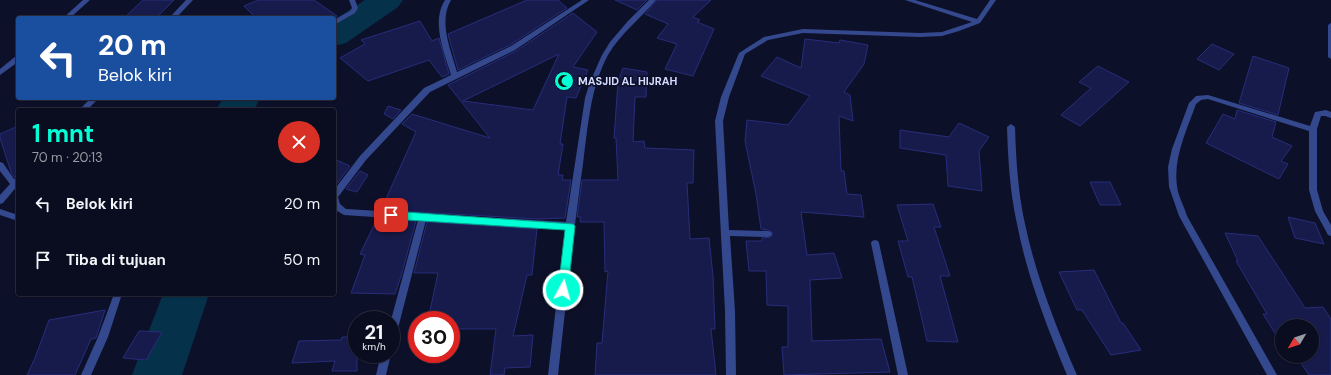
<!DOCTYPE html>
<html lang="id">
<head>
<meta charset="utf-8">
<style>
	body { margin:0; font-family:"DM Sans",sans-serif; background:#181a2c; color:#f1f3f6; height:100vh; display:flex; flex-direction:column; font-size:15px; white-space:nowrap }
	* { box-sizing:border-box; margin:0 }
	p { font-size:13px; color:#999ba4 }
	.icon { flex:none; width:22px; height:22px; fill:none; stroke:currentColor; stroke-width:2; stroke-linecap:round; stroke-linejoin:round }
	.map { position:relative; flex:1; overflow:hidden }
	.sheet { position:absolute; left:16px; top:108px; width:320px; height:188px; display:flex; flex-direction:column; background:#0a0c1f; border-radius:4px; box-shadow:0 1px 3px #0004,0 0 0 1px #2a2c3d }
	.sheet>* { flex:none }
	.hud { position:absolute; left:16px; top:16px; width:320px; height:84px; border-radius:4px; box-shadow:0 1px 3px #0004,0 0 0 1px #2a2c3d; background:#1a4fa0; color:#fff; overflow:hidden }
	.needle { width:26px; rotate:231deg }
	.buttons { position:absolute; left:1275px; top:319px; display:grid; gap:8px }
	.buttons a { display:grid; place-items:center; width:44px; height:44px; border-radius:50%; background:#0a0c1f; box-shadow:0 1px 3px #0004,0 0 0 1px #2a2c3d; font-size:20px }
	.speed { position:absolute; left:348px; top:311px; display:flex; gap:8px; font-size:20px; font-weight:700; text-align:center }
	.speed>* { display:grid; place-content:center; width:52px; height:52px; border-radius:50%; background:#0a0c1f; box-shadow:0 1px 3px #0004,0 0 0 1px #2a2c3d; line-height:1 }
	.speed small { font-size:10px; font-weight:400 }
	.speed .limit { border:6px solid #d22; background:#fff; color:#111 }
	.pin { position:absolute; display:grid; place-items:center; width:34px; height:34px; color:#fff; margin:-17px; border-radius:8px; box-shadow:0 2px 6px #0006 }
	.me { position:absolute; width:44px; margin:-22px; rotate:6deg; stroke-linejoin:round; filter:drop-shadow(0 0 3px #0008) }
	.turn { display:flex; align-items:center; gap:14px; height:84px; padding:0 16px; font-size:18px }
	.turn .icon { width:52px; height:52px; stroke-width:2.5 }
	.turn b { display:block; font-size:28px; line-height:34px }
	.round { display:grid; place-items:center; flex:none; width:42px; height:42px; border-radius:21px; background:#181a2c }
	.overview { display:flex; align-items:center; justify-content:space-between; height:68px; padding:0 16px }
	h1 { font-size:24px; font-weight:700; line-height:30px; color:#02ffd6 }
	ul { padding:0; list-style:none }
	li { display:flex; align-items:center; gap:12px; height:56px; padding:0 16px }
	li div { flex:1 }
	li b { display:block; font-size:15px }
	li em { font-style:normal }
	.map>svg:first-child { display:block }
</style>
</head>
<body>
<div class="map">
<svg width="1331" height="375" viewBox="0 0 1331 375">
	<rect width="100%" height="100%" fill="#0d1029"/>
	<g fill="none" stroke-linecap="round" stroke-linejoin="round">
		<g fill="#05314b" fill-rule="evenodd">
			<polygon points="365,0 403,0 398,7 346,43 334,46 334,20"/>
			<polygon points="223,98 260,98 254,110 216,110"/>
			<polygon points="163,294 209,294 182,375 132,375"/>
		</g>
	</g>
	<g fill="#171b4c" stroke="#272d7b" fill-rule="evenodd">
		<polygon points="143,0 174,0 156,18 124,18"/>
		<polygon points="258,0 314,0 337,16 334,18 256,18 244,6"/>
		<polygon points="527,0 558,0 567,8 510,45 458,70 448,34"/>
		<polygon points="615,0 647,0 637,10"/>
		<polygon points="657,0 711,0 693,17 700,20 697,22 714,29 693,76 665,69 677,44 657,38 668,24 645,14"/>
		<path d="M573,13L597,32L573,67L588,70L576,98L567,97L560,144H563L558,175H563L562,180H571L565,218L538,219L381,210L416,132L402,124L412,114L490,138L448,85L516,51ZM559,54L533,110L463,101Z"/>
		<polygon points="420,21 432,41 439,38 449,74 442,77 429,60 368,81 340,58 365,44 361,40"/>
		<polygon points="805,39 839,43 840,40 868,45 864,64 844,92 850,95 853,121 839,116 841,171 844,171 847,194 861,195 864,217 801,212 807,255 834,253 842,278 810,280 812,341 881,339 890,372 784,375 782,347 788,347 788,306 767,305 766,271 749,271 746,241 762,241 762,238 771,237 773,233 768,230 761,229 756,194 745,141 747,120 788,125 810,96 761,76 777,57 801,68"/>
		<polygon points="1212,44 1234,54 1219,70 1197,59"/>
		<polygon points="1253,56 1289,68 1278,115 1239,103"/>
		<polygon points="1098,66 1129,82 1080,126 1061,115 1091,88 1079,82"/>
		<polygon points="623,68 647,72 646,97 635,97 633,142 644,141 645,148 694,150 693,183 687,183 690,239 709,238 713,276 715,329 711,329 716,375 595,375 597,343 602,343 608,271 605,272 604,222 580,222 581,217 577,217 582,180 618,180 616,138 614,138 618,82"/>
		<polygon points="388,106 401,110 393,119 384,114"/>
		<polygon points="1237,110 1276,122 1272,137 1292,146 1281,161 1288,164 1279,179 1206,143 1223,114 1235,119"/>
		<polygon points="959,123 989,137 979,151 982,191 948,186 946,155 900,148 900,130 949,137"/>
		<polygon points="18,126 18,176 14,177 11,172 0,138 0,134"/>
		<polygon points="334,159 350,166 336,185 334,185"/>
		<polygon points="360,171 368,175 357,192 346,189"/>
		<polygon points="1090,182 1110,182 1121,205 1100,205"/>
		<polygon points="933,204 941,227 934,227 950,276 940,276 958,342 927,341 912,277 908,277 898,241 908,241 897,205"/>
		<polygon points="1288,217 1315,223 1324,244 1295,238"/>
		<polygon points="377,219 416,221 402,273 395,294 351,293 365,255 360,254"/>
		<polygon points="427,222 537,229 532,275 527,275 513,336 533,335 530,367 505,368 504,375 490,375 496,329 451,329 451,320 428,320 438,273 414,273"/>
		<polygon points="1225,233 1258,236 1305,308 1323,307 1331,319 1331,375 1309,375 1296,356 1312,356 1312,326 1282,326 1282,338 1278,338 1263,314 1267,314 1236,261 1238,261"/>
		<polygon points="1094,270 1121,323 1123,323 1141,350 1111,355 1082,310 1077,310 1059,272"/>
		<polygon points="105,310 96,338 91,339 75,375 27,375 35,358 49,320"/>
		<polygon points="139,331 162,332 146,360 123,358"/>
		<polygon points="342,337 357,337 357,371 332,371 335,361 292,363 299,341 341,340"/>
	</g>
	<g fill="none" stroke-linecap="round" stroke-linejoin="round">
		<g fill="#34488d" fill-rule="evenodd">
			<polygon points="83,0 90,0 70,18 63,18"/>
			<polygon points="186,0 193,0 176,18 169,18"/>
			<polygon points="349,0 355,0 358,8 355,13 334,25 334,20 350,11 352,8"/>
			<path d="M445,0H451C438,22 451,50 457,72L511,46L582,0H589L515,50L430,92L366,160L338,197L340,204L346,209L566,222L585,98L590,82L602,55L610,42L628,21L649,0H656C640,19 621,33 608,55C590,88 588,127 583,164C573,234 566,304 558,375H548L565,229L426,220L396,336L394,339L391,340V320L418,220L344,215L334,209V190L360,156L424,88L451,75C444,52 431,22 445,0Z"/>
			<polygon points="905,0 915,0 977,19 990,0 996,0 980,23 959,31 942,36 920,37 803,33 768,40 745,54 729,97 723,121 729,230 768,231 771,232 772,234 771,236 768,237 730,236 735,311 736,375 726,375 725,311 715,121 721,97 739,53 764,37 803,29 920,33 942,32 972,22"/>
			<polygon points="1331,23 1331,59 1328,57 1328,25"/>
			<polygon points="16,56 18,56 18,62 0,75 0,69"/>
			<path d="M1208,95L1310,126L1315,112L1326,110L1331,112V118L1325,116H1321L1317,129V190L1323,211L1331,225V236L1328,235L1315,211L1309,190V131L1208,99L1201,100L1196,104C1187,130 1173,157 1177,186C1178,196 1184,206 1187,216L1277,375H1267L1179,216L1169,187L1168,167L1172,149L1189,103L1196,96Z"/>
			<polygon points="91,98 99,98 87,110 79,110"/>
			<path d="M1011,124L1015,127C1016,160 1018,192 1025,224C1036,276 1056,327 1077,375H1067C1047,327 1027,276 1017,224C1010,192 1008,160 1007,127Z"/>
			<polygon points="0,162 3,163 14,179 18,177 18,185 3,203 0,204 0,195 10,184 0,171"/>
			<polygon points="0,209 18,215 18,221 0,215"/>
			<polygon points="875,240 878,241 879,243 908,375 898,375 871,243 872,241"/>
			<polygon points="114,294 122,294 108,337 91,375 81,375 98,337"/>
			<polygon points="381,354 391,354 386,375 376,375"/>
		</g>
	</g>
	<polygon fill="#02ffd6" stroke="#01a68b" points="391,211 573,224 575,226 568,290 567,293 563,294 560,293 558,290 565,230 391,219 388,218 387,215 388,212"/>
	<defs>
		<g id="mosque-disc" transform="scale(1)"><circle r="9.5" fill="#02ffd6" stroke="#0d1029"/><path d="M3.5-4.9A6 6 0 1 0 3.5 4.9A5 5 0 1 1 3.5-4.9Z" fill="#111"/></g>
	</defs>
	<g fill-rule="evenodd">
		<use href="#mosque-disc" x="564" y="81"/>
	</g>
	<g text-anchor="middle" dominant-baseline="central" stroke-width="3.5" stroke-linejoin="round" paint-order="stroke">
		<g font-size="11" font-weight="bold" fill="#d6dcff" stroke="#0d1029" text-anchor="start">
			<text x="578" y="81">MASJID AL HIJRAH</text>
		</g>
	</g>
</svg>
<div class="buttons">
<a><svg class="needle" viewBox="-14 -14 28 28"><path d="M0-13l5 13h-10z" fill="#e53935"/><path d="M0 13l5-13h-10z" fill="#999ba4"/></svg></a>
</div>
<div class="speed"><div>21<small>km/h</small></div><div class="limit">30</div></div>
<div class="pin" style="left:391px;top:215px;background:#d93025"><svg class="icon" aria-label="arrive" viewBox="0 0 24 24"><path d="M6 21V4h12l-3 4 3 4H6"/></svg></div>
<svg class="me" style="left:563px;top:290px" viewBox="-20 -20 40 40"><circle r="17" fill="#02ffd6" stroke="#fff" stroke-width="3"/><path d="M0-11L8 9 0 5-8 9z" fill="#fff"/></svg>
<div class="hud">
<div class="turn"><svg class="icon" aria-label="left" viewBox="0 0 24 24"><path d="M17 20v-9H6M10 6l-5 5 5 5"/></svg><div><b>20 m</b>Belok kiri</div></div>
</div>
<section class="sheet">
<div class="overview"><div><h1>1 mnt</h1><p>70 m · 20:13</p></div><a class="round" style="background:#d93025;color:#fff"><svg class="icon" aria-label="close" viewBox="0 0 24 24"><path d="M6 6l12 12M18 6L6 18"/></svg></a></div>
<ul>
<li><svg class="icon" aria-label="left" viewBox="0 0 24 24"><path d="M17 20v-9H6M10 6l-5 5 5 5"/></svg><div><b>Belok kiri</b></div><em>20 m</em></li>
<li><svg class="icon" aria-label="arrive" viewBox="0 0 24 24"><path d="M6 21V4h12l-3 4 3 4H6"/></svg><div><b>Tiba di tujuan</b></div><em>50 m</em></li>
</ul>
</section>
</div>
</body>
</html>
